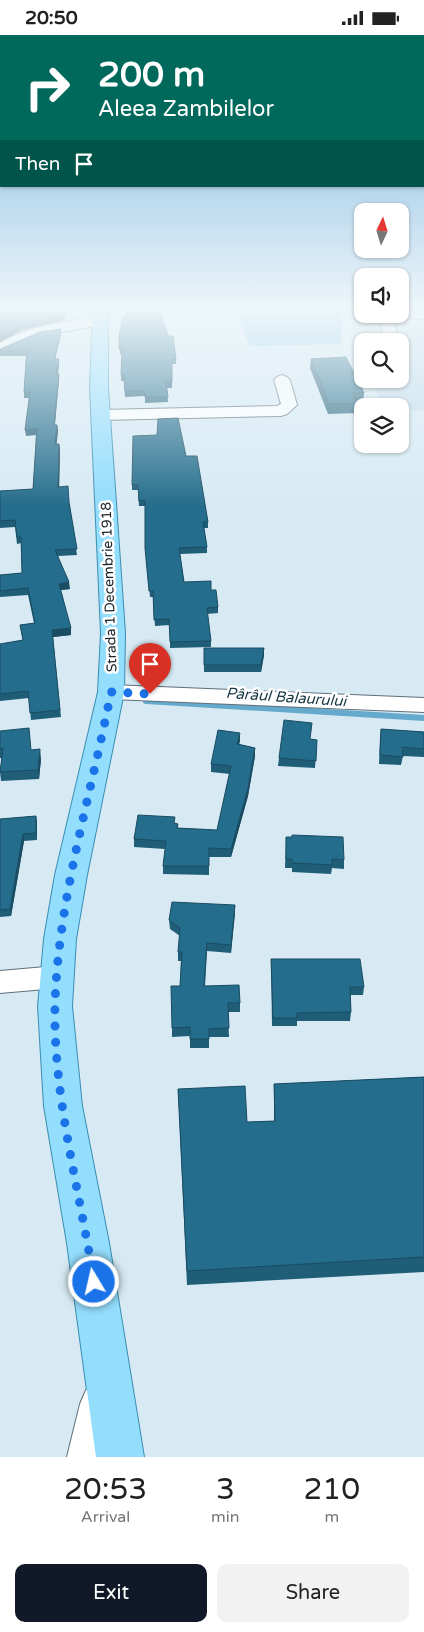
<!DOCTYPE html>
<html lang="en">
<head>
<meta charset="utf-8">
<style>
	body { margin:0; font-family:"Varela Round",sans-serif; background:#f2f2f2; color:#222; height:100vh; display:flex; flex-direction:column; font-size:19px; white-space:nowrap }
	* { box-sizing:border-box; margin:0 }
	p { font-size:16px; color:#767676 }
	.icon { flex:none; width:28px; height:28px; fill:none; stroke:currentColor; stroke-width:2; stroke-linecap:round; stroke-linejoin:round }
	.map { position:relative; height:1422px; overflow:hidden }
	.drawer { display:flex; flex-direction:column; background:#fff; flex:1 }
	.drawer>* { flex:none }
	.banner { position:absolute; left:0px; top:0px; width:425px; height:152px; box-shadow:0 1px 4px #0004; background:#00695c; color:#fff; overflow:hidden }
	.needle { width:32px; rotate:4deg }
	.buttons { position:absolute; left:354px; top:168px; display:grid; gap:10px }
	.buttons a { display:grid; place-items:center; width:55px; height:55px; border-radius:10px; background:#fff; box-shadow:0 1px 4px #0004; font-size:25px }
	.pin { position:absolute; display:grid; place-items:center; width:42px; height:42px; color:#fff; margin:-51px -21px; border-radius:50% 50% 50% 0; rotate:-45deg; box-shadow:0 0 5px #0007 }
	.pin .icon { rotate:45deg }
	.me { position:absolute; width:55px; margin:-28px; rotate:351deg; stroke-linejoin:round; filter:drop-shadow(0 0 4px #0008) }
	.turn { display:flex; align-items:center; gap:18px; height:105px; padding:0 15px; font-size:22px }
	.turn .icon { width:65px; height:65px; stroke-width:2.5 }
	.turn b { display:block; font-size:35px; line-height:42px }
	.then { display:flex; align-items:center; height:48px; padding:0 15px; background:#0003; gap:10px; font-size:19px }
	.eta { display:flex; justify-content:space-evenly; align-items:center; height:85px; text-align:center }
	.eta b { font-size:30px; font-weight:600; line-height:35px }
	.primary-button { display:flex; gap:10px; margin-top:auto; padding:10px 15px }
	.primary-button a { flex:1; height:58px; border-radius:10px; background:#111827; color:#fff; font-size:20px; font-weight:600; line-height:58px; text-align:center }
	.primary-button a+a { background:#f2f2f2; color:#222 }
	.status { display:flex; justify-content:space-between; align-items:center; height:35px; padding:0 25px; background:#fff; direction:ltr }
	.status svg { height:14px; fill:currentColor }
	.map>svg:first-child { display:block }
</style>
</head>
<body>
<div class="status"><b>20:50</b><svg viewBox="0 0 49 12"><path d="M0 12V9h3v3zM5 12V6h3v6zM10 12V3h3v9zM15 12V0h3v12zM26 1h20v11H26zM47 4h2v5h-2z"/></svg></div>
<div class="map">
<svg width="424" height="1422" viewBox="0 0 424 1422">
	<rect width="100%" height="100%" fill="#d7eaf4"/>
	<polygon fill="#c3dcea" points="352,272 362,272 362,279 400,279 400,272 424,272 424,375 400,376 400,371 383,371 371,344 400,344 400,306 362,306 362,326 353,305"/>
	<polygon fill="#8bc6e4" points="222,272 341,272 341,309 250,311 236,276 224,275 225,272"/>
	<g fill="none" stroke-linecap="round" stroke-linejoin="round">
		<polyline stroke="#65aacc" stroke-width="6" points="146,666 424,683"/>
		<g stroke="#5f6f78" stroke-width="2">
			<g id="minor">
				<polygon points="400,275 424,276 424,284 394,283 398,306 384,306 380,282 377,279 400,279"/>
				<path d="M100,282L107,286L105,289L40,301L0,318V308C29,290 67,286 100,282Z"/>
				<polygon points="282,340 287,342 290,345 297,370 287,379 281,381 101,385 95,383 93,380 95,377 101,375 277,371 281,369 274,345 277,342"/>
				<polygon points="111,650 424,663 424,677 111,664 103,662 100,657 103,652"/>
				<polygon points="57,931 67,934 72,942 67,950 57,953 0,958 0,936"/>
				<polygon points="100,1349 114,1355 120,1369 107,1422 67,1422 80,1369 86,1355"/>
			</g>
		</g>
		<g stroke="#3b8db1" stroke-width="2">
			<polygon id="major" points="93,272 108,272 108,353 125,598 124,657 87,840 76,904 72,971 82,1071 109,1208 144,1422 96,1422 67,1208 44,1071 38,971 44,904 55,840 98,657 101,598 90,353"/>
		</g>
		<use href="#minor" fill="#fff" fill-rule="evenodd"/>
		<use href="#major" fill="#93ddfd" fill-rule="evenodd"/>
	</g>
	<g fill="#205e78">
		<polygon points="125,272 176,324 176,329 172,329 172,353 167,353 168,367 145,368 145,361 125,362 124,346 121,346 122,319 120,319 119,301 126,282"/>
		<rect x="400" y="272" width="17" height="2"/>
		<polygon points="61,294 61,299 55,324 59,324 59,329 58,339 59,339 59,344 55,390 57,390 58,396 56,409 59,409 60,415 59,452 69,469 77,520 58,521 70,554 61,555 71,600 53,602 61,682 31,685 29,663 0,666 0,609 23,605 20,590 34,588 28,560 0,562 0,540 22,538 21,508 17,509 15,492 0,493 0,456 33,454 36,400 26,401 25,395 29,363 24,363 24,357 26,321 0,321 0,316"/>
		<polygon points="311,324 364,358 363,368 357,368 357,378 328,379 310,333"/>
		<polygon points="186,421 208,487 208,493 204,493 207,512 207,518 180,519 184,547 211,555 218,572 218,578 207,579 211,606 211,612 170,613 170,590 155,591 153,562 150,562 146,519 145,471 139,471 138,455 132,455 132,450"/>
		<polygon points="204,613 264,613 264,620 261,637 204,637"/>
		<polygon points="381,694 424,697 424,722 403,721 401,730 379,729 380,703"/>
		<polygon points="0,696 31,715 41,724 39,744 1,746 0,737 2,723 0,723"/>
		<polygon points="310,704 317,705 315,733 278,731 279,723"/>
		<polygon points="240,706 239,709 255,713 255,721 248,761 231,822 209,822 209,840 163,839 163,831 165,814 134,812 134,804 175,788 178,789 178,793 217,795 230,739 211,737 211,729"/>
		<polygon points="36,781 37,788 37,805 24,806 11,881 0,882 0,784"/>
		<polygon points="286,802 344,825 344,834 332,833 331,839 292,837 292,833 285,833"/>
		<polygon points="235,870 231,918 207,916 205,951 240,968 240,977 228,977 229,1002 209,1002 209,1013 190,1013 190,1001 172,1002 172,993 180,951 181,926 178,926 178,917 180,901 170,894 169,885"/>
		<polygon points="271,924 364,952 363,960 350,960 351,977 350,986 297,986 297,991 272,991"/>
		<polygon points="424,1042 424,1237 187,1250 178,1054 247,1087 274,1086 274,1049"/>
	</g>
	<g fill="#1a4c62">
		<polygon points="66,272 68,272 65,285 22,295 0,307 0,301 22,290"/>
		<polygon points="61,294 61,299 54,329 54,324"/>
		<polygon points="59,324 59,329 57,344 56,339"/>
		<polygon points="59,339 59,344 54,396 54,390"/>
		<polygon points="57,390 58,396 56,415 55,409"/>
		<polygon points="59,409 60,415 59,458 58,452"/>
		<polygon points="69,547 70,554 60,555 59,549"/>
		<polygon points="71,593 71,600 53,602 52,595"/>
		<polygon points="264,613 264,620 261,637 261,630"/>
		<polygon points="240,698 240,706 237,717 237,709"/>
		<polygon points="255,713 255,721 248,761 231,822 231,814"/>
		<polygon points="40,714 41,724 39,744 38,735"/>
		<polygon points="36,781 37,788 37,805 36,798"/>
		<polygon points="23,799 24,806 11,881 10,874"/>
		<polygon points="235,870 235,879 231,918 231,910"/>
	</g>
	<g fill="#256d8c" stroke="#1a4c62">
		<polygon points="22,272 66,272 64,280 22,290 0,301 0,275"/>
		<polygon points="125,272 159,272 168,301 173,301 176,324 172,324 172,347 166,347 168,362 145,362 144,356 125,356 124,340 121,340 122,314 119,314 119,301 123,282 127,282"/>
		<polygon points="61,294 54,324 59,324 56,339 59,339 54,390 57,390 55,409 59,409 58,452 68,451 69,467 77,514 55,515 69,547 59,549 71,593 52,595 60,675 30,678 28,656 0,659 0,609 23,605 20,590 35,588 28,553 0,556 0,540 22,538 21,502 17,502 15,485 0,486 0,456 33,454 37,394 25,395 30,357 24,357 27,315 0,316 0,314 40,297"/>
		<polygon points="346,322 364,358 353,358 357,368 329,369 311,324"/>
		<polygon points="178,383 186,421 197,421 208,487 203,487 207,512 179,513 184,547 211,546 211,555 216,555 218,572 207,573 211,606 170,607 169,584 154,585 153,556 149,556 145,513 145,465 139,466 138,450 132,450 133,401 157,400 158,384"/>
		<polygon points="204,613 264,613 261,630 204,630"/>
		<polygon points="284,685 312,688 310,704 317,705 316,726 279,723"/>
		<polygon points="29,693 31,715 40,714 38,735 0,737 3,713 0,714 0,696"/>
		<polygon points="381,694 424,697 424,714 402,712 403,722 380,720"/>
		<polygon points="218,695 240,698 237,709 255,713 248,753 231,814 209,813 209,831 163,831 166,806 134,804 138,780 175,782 174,788 178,789 177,793 217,795 231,731 211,729"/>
		<polygon points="36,781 36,798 23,799 10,874 0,875 0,784"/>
		<polygon points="292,800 343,802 344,825 332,824 332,830 292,828 292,824 286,824 286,802 292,802"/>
		<polygon points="172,867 235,870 231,910 207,908 204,951 239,950 240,968 228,968 229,993 209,994 209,1004 190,1004 190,992 172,993 171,951 180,951 182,917 178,917 180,893 169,885"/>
		<polygon points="271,924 360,924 364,952 350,952 351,977 297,978 297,983 273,983"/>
		<polygon points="424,1042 424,1222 187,1236 178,1054 245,1051 247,1087 275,1086 274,1049"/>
	</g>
	<linearGradient id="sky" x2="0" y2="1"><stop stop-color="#73b0dd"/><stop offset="0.58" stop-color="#edf6fa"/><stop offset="1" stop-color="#edf6fa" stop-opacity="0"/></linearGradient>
	<rect width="424" height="471" fill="url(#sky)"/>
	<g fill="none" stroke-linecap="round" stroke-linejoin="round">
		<path stroke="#1a73e8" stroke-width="9" stroke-dasharray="0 16.2" d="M94,1247C80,1156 53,1063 55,970C58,864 91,761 111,657L150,659"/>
	</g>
	<g text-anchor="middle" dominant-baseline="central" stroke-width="5" stroke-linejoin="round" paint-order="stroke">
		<g font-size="14" fill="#1c2327" stroke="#fff">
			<text transform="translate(109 552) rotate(-92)">Strada 1 Decembrie 1918</text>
		</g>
		<g font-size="15" font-style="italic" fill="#163645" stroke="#fff">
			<text transform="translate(286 662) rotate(4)">Pârâul Balaurului</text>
		</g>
	</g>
</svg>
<div class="buttons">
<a><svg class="needle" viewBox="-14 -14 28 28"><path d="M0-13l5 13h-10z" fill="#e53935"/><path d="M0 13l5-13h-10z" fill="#767676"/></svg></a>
<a><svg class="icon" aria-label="sound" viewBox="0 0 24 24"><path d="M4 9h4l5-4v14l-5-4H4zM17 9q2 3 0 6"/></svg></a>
<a><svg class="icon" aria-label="search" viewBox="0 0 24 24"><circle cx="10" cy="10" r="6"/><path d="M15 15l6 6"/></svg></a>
<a><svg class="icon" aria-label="layers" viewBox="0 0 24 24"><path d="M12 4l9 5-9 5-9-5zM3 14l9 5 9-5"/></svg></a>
</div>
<div class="pin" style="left:150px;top:659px;background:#d93025"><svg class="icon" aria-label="arrive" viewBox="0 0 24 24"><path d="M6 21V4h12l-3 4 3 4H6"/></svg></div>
<svg class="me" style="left:94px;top:1247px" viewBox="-20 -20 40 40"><circle r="17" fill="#1a73e8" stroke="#fff" stroke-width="3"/><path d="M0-11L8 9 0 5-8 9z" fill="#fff"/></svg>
<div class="banner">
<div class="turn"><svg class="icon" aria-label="right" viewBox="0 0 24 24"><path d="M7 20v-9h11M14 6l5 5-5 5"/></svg><div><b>200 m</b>Aleea Zambilelor</div></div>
<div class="then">Then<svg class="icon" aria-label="arrive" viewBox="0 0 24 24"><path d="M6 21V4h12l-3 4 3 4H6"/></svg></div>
</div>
</div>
<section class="drawer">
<div class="eta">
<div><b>20:53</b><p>Arrival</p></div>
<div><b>3</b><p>min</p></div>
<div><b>210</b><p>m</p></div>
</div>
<div class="primary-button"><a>Exit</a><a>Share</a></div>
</section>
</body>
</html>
